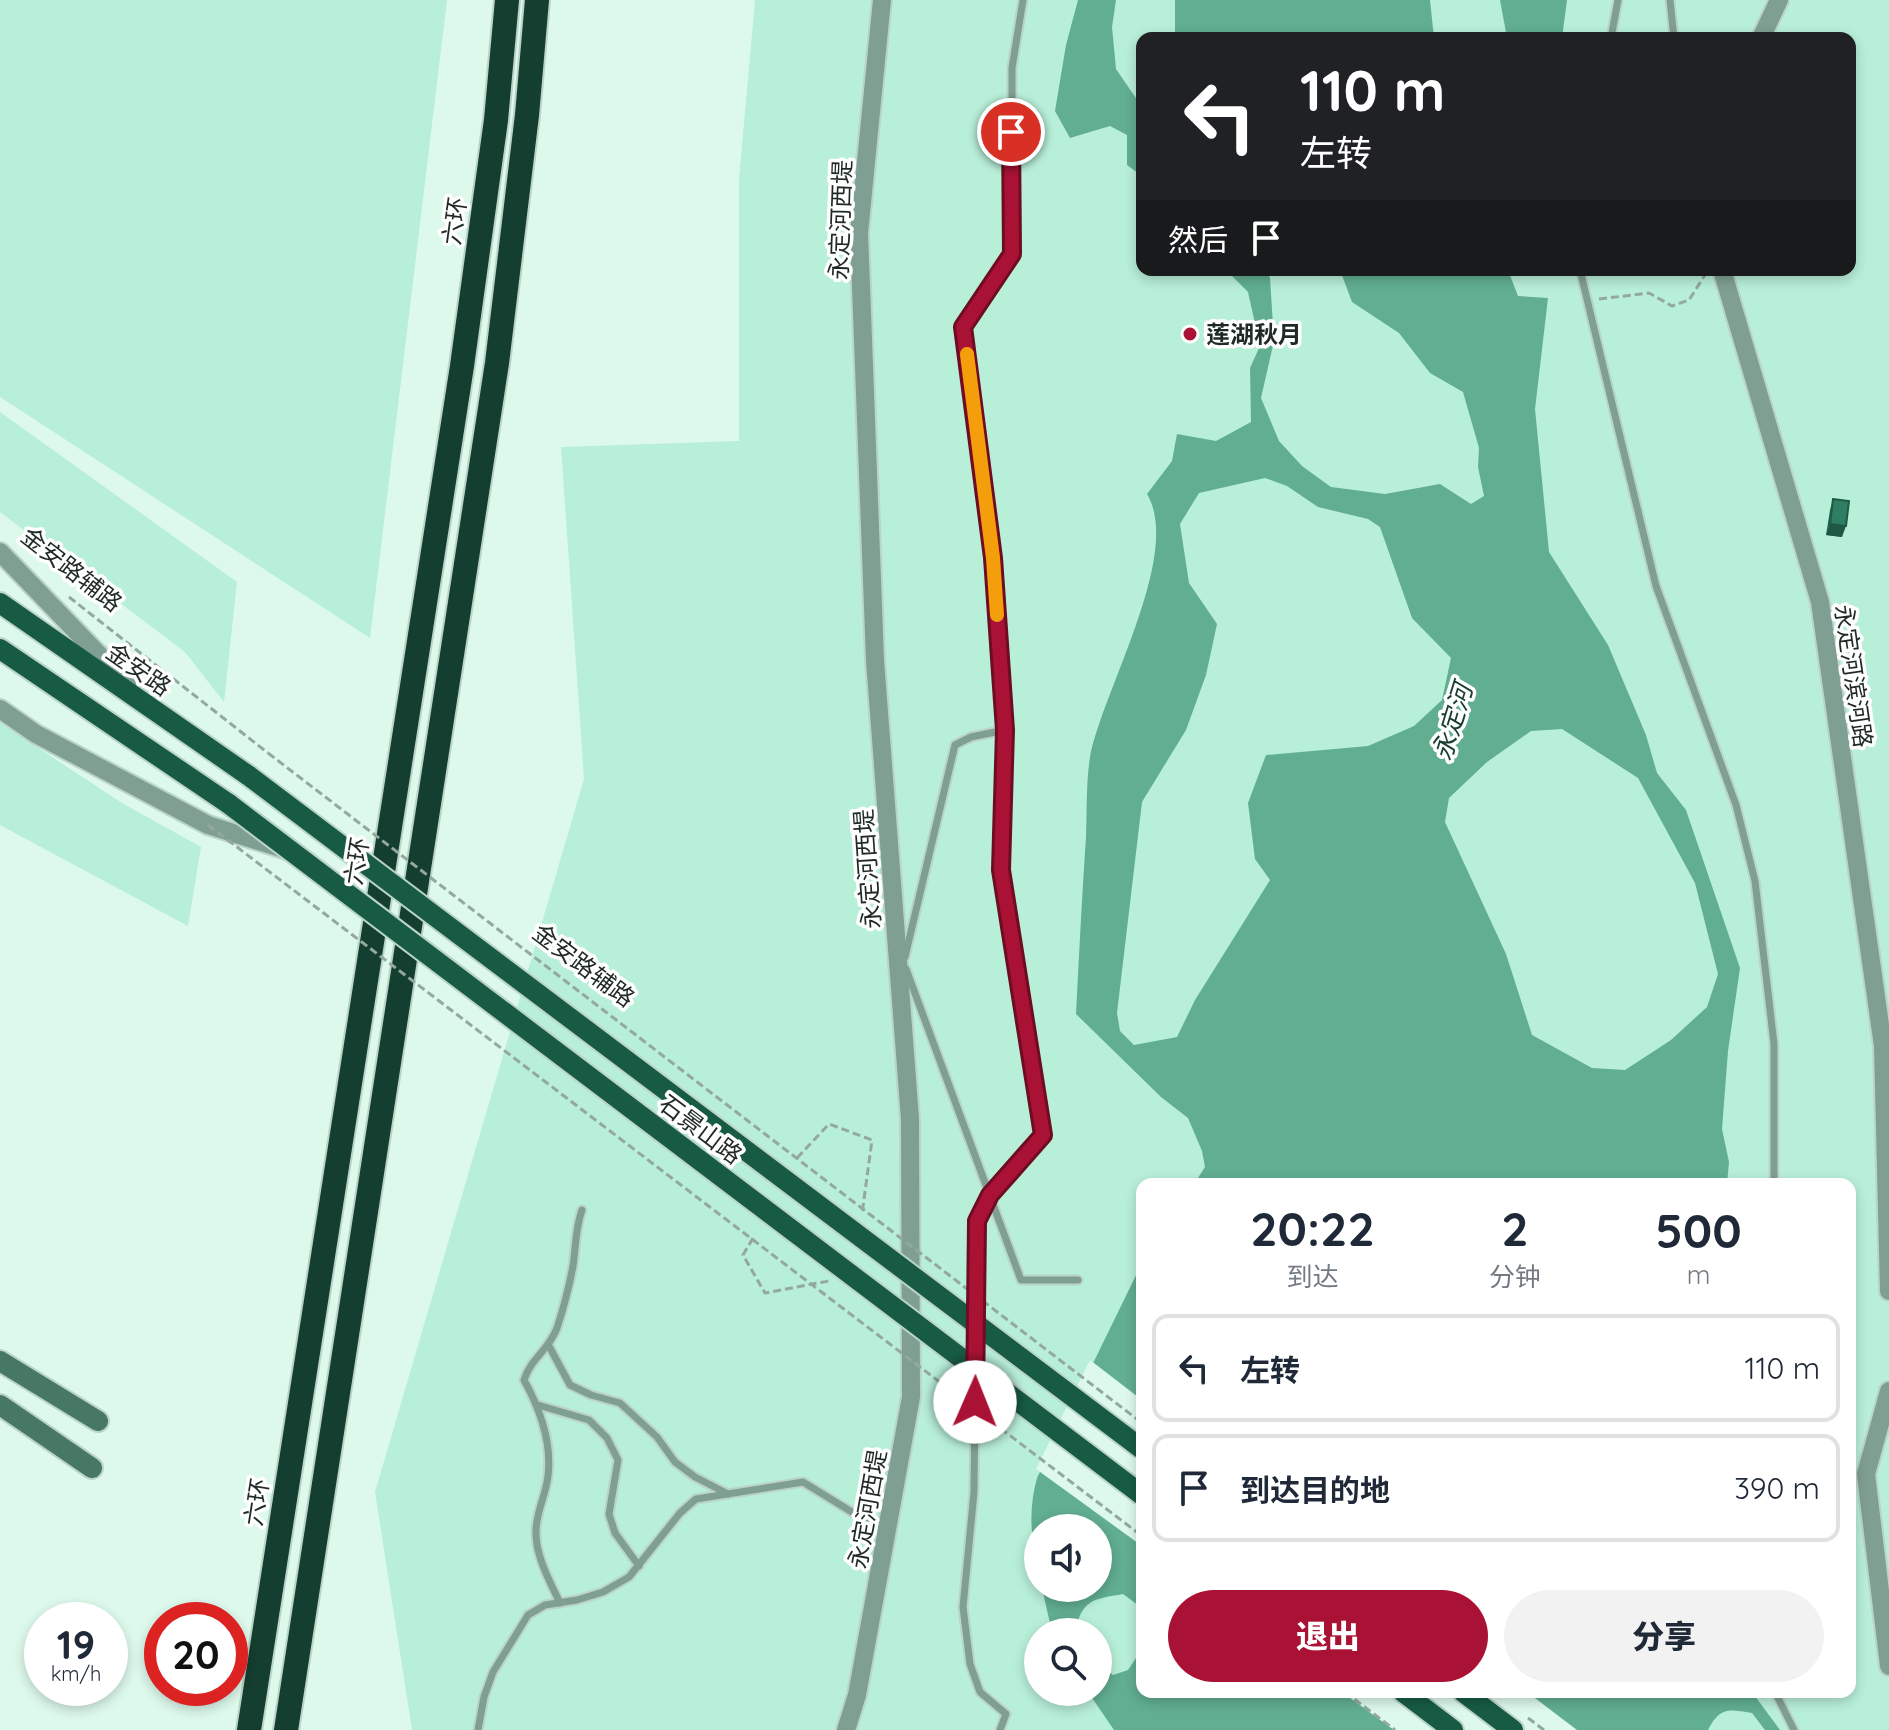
<!DOCTYPE html>
<html lang="zh">
<head>
<meta charset="utf-8">
<style>
	body { margin:0; font-family:Quicksand,"Noto Sans SC",sans-serif; background:#f2f2f3; color:#1f2937; height:100vh; display:flex; flex-direction:column; font-size:30px; white-space:nowrap }
	* { box-sizing:border-box; margin:0 }
	p { font-size:26px; color:#747a83 }
	.icon { flex:none; width:44px; height:44px; fill:none; stroke:currentColor; stroke-width:2; stroke-linecap:round; stroke-linejoin:round }
	.map { position:relative; flex:1; overflow:hidden }
	.panel { position:absolute; left:1136px; top:1178px; width:720px; height:520px; display:flex; flex-direction:column; background:#fff; border-radius:16px; box-shadow:0 4px 12px #0003 }
	.panel>* { flex:none }
	.guide { position:absolute; left:1136px; top:32px; width:720px; height:244px; border-radius:16px; box-shadow:0 4px 12px #0003; background:#202124; color:#fff; overflow:hidden }
	.controls { position:absolute; left:1024px; top:1514px; display:grid; gap:16px }
	.controls a { display:grid; place-items:center; width:88px; height:88px; border-radius:50%; background:#fff; box-shadow:0 4px 12px #0003; font-size:40px }
	.speed { position:absolute; left:24px; top:1602px; display:flex; gap:16px; font-size:40px; font-weight:700; text-align:center }
	.speed>* { display:grid; place-content:center; width:104px; height:104px; border-radius:50%; background:#fff; box-shadow:0 4px 12px #0003; line-height:1 }
	.speed small { font-size:20px; font-weight:400 }
	.speed .limit { border:12px solid #d22; background:#fff; color:#111 }
	.pin { position:absolute; display:grid; place-items:center; width:68px; height:68px; color:#fff; margin:-34px; border:4px solid #fff; border-radius:50%; box-shadow:0 2px 8px #0007 }
	.me { position:absolute; width:88px; margin:-44px; rotate:1deg; stroke-linejoin:round; filter:drop-shadow(0 0 6px #0008) }
	.turn { display:flex; align-items:center; gap:28px; height:168px; padding:0 32px; font-size:36px }
	.turn .icon { width:104px; height:104px; stroke-width:2.5 }
	.turn b { display:block; font-size:56px; line-height:68px }
	.then { display:flex; align-items:center; height:76px; padding:0 32px; background:#0003; gap:16px; font-size:30px }
	.eta { display:flex; justify-content:space-evenly; align-items:center; height:136px; text-align:center }
	.eta b { font-size:48px; font-weight:800; line-height:56px }
	.primary-button { display:flex; gap:16px; margin-top:auto; padding:16px 32px }
	.primary-button a { flex:1; height:92px; border-radius:48px; background:#a91234; color:#fff; font-size:32px; font-weight:800; line-height:92px; text-align:center }
	.primary-button a+a { background:#f2f2f3; color:#1f2937 }
	ul { padding:0; list-style:none }
	li { display:flex; align-items:center; gap:24px; height:108px; margin:0 16px 12px; padding:0 16px; border:4px solid #e0e1e3; border-radius:16px }
	li div { flex:1 }
	li b { display:block; font-size:30px }
	li em { font-style:normal }
	.map>svg:first-child { display:block }
</style>
</head>
<body>
<div class="map">
<svg width="1889" height="1730" viewBox="0 0 1889 1730">
	<rect width="100%" height="100%" fill="#ddf9ec"/>
	<g fill="#b8efd9" fill-rule="evenodd">
		<polygon points="0,0 447,0 370,638 0,397"/>
		<path d="M755,0H1889V1730H412L375,1492L584,779L561,447L739,441V179ZM1142,38H1850V270H1142ZM1142,1184H1850V1692H1142ZM1038,1528H1098V1588H1038ZM1038,1632H1098V1692H1038Z"/>
		<polygon points="0,412 237,582 224,702 185,652 0,512"/>
		<polygon points="0,723 122,803 201,847 188,926 0,825"/>
	</g>
	<g fill="#61ae91" fill-rule="evenodd">
		<polygon points="1078,0 1116,0 1112,27 1116,69 1142,107 1142,176 1127,165 1127,135 1110,126 1070,138 1055,111 1066,45"/>
		<polygon points="1175,0 1430,0 1434,38 1175,38"/>
		<polygon points="1500,0 1567,0 1562,38 1507,38"/>
		<path d="M1226,270H1266L1270,278L1274,341L1261,398L1279,441L1302,466L1331,487L1385,494L1440,484L1471,504L1484,496L1478,467L1479,448L1463,392L1430,373L1399,333L1352,302L1340,270H1508L1518,296L1548,298L1535,409L1549,552L1608,645L1646,735L1657,773L1686,810L1740,968L1728,1051L1722,1129L1729,1162L1727,1184H1194L1205,1167L1202,1151L1188,1118L1161,1097L1076,1014C1079,955 1082,896 1086,837C1087,811 1086,783 1090,757C1102,692 1183,554 1147,494L1172,461L1177,434L1216,441L1251,422L1250,368L1260,346L1248,292ZM1265,478L1287,486L1318,507L1368,519L1380,527L1412,618L1451,658L1442,700L1414,726L1368,746L1266,755L1248,803L1255,859L1270,880L1195,1000L1177,1037L1134,1045L1120,1031L1117,1013L1142,802L1186,730L1206,675L1217,624L1189,583L1180,524L1199,493ZM1562,729L1638,778L1695,883L1718,974L1707,1007L1671,1040L1625,1070L1592,1068L1532,1035L1506,954L1445,822L1449,798L1487,762L1531,731Z"/>
		<path d="M1142,1263V1608L1123,1594C1094,1599 1082,1599 1075,1632H1052L1042,1588H1098V1528H1038V1571C1031,1540 1028,1510 1037,1478Z"/>
		<path d="M1142,1649V1692H1752L1780,1730H1765L1752,1713C1728,1709 1720,1707 1708,1730H1114L1088,1692H1098V1663L1113,1675L1128,1670Z"/>
	</g>
	<g fill="#ddf9ec">
		<polygon points="1090,1360 1142,1400 1142,1546 1036,1469"/>
		<polygon points="1342,1692 1527,1692 1577,1730 1394,1730"/>
	</g>
	<g fill="none" stroke-linecap="round" stroke-linejoin="round">
		<g stroke="#bbd4c8" stroke-width="11">
			<g id="service">
				<polyline points="1670,0 1674,38"/>
				<polyline points="1611,38 1618,0"/>
				<polyline points="1580,270 1656,586 1736,805 1755,881 1774,1044 1774,1184"/>
				<polyline points="905,957 955,745 971,737 1005,730"/>
				<polyline points="906,969 1021,1280 1078,1280"/>
				<polyline points="549,1346 570,1385 591,1395 620,1403 657,1437 675,1462 695,1477 728,1494"/>
				<polyline points="538,1405 589,1420 607,1438 618,1460 609,1514 615,1533 639,1566"/>
				<path d="M560,1603C550,1582 535,1555 536,1531C536,1512 546,1495 548,1476C552,1443 540,1409 524,1380C531,1358 549,1350 557,1328C564,1307 569,1287 573,1266C576,1247 575,1229 582,1210"/>
				<polyline points="1775,1692 1794,1730"/>
				<polyline points="478,1730 484,1697 493,1672 528,1615 545,1605 577,1600 603,1592 629,1577 680,1513 696,1499 803,1482 886,1533"/>
				<polyline points="1000,1730 1006,1714 980,1692 970,1664 963,1607 974,1492 977,1221 990,1195 1043,1135 1001,870 1005,730 993,558 963,327 1012,254 1012,68 1023,0"/>
			</g>
		</g>
		<g stroke="#bbd4c8" stroke-width="22">
			<g id="tertiary">
				<polyline points="1761,38 1779,0"/>
				<polyline points="1722,270 1820,602 1883,1046 1889,1291"/>
				<polyline points="0,552 127,684"/>
				<polyline points="0,709 36,734 208,825 287,850"/>
				<polyline points="1889,1391 1866,1474 1889,1666"/>
				<polyline points="846,1730 857,1695 911,1397 910,1119 875,660 859,233 882,0"/>
			</g>
		</g>
		<g stroke="#bbd4c8" stroke-width="24">
			<g id="secondary">
				<polyline points="0,1361 98,1421"/>
				<polyline points="0,1405 92,1468"/>
			</g>
		</g>
		<g stroke="#bbd4c8" stroke-width="24">
			<g id="primary">
				<polyline points="0,603 249,776"/>
				<polyline points="0,649 229,804"/>
				<polyline points="1403,1692 1453,1730"/>
				<polyline points="1463,1692 1513,1730"/>
			</g>
		</g>
		<g stroke="#bbd4c8" stroke-width="28">
			<g id="motorway">
				<polyline points="249,1730 462,366 496,120 507,0"/>
				<polyline points="286,1730 497,363 527,115 537,0"/>
			</g>
		</g>
		<g stroke="#93a89e" stroke-width="3" stroke-dasharray="8 4" stroke-linecap="butt">
			<polyline points="1599,299 1649,293 1672,306 1689,300 1705,275"/>
			<polyline points="69,597 268,753"/>
			<polyline points="797,1158 829,1124 872,1140 862,1214"/>
			<polyline points="753,1238 743,1255 765,1293 829,1281"/>
			<polyline points="1345,1692 1395,1730"/>
			<polyline points="1528,1718 1544,1730"/>
		</g>
		<use href="#service" stroke="#7f9f92" stroke-width="7"/>
		<use href="#tertiary" stroke="#7f9f92" stroke-width="18"/>
		<use href="#secondary" stroke="#477765" stroke-width="20"/>
		<use href="#primary" stroke="#175b45" stroke-width="20"/>
		<use href="#motorway" stroke="#143e2f" stroke-width="24"/>
		<g stroke="#bbd4c8" stroke-width="24" stroke-linecap="butt">
			<g id="primary-bridge">
				<polyline points="249,776 1142,1449"/>
				<polyline points="229,804 1142,1495"/>
			</g>
		</g>
		<g stroke="#93a89e" stroke-width="3" stroke-dasharray="8 4" stroke-linecap="butt">
			<polyline points="268,753 1142,1423"/>
			<polyline points="208,825 1142,1536"/>
		</g>
		<use href="#primary-bridge" stroke="#175b45" stroke-width="20"/>
	</g>
	<polygon fill="#286c55" points="1833,499 1842,537 1826,535 1830,510"/>
	<polygon fill="#205845" points="1830,524 1846,526 1842,537 1826,535"/>
	<polygon fill="#2e7e63" stroke="#205845" stroke-width="2" points="1833,499 1849,501 1846,526 1830,524"/>
	<g fill="none" stroke-linecap="round" stroke-linejoin="round">
		<g stroke="#6e0c22" stroke-width="20">
			<polyline id="route" points="975,1402 977,1221 990,1195 1043,1135 1001,870 1005,730 993,558 963,327 1012,254 1011,132"/>
		</g>
		<use href="#route" stroke="#a91234" stroke-width="14"/>
		<polyline stroke="#f59e0b" stroke-width="14" points="967,354 993,558 997,615"/>
	</g>
	<circle fill="#a91234" stroke="#fefefe" stroke-width="3" cx="1190" cy="334" r="8"/>
	<g text-anchor="middle" dominant-baseline="central" stroke-width="7" stroke-linejoin="round" paint-order="stroke">
		<g font-size="24" fill="#1f2925" stroke="#fefefe">
			<text transform="translate(840 220) rotate(-88)">永定河西堤</text>
			<text transform="translate(454 221) rotate(-82)">六环</text>
			<text transform="translate(72 569) rotate(38)">金安路辅路</text>
			<text transform="translate(139 669) rotate(35)">金安路</text>
			<text transform="translate(1854 676) rotate(82)">永定河滨河路</text>
			<text transform="translate(356 861) rotate(-81)">六环</text>
			<text transform="translate(867 869) rotate(-94)">永定河西堤</text>
			<text transform="translate(584 965) rotate(37)">金安路辅路</text>
			<text transform="translate(701 1129) rotate(37)">石景山路</text>
			<text transform="translate(256 1502) rotate(-81)">六环</text>
			<text transform="translate(867 1509) rotate(-80)">永定河西堤</text>
		</g>
		<g font-size="24" font-weight="bold" fill="#1f2925" stroke="#fefefe" text-anchor="start">
			<text x="1206" y="334">莲湖秋月</text>
		</g>
		<g font-size="26" font-style="italic" fill="#193d30" stroke="#fefefe">
			<text transform="translate(1452 722) rotate(-73)">永定河</text>
		</g>
	</g>
</svg>
<div class="controls">
<a><svg class="icon" aria-label="sound" viewBox="0 0 24 24"><path d="M4 9h4l5-4v14l-5-4H4zM17 9q2 3 0 6"/></svg></a>
<a><svg class="icon" aria-label="search" viewBox="0 0 24 24"><circle cx="10" cy="10" r="6"/><path d="M15 15l6 6"/></svg></a>
</div>
<div class="speed"><div>19<small>km/h</small></div><div class="limit">20</div></div>
<div class="pin" style="left:1011px;top:132px;background:#d93025"><svg class="icon" aria-label="arrive" viewBox="0 0 24 24"><path d="M6 21V4h12l-3 4 3 4H6"/></svg></div>
<svg class="me" style="left:975px;top:1402px" viewBox="-20 -20 40 40"><circle r="19" fill="#fff"/><path d="M0-13L10 11 0 6-10 11z" fill="#a91234"/></svg>
<div class="guide">
<div class="turn"><svg class="icon" aria-label="left" viewBox="0 0 24 24"><path d="M17 20v-9H6M10 6l-5 5 5 5"/></svg><div><b>110 m</b>左转</div></div>
<div class="then">然后<svg class="icon" aria-label="arrive" viewBox="0 0 24 24"><path d="M6 21V4h12l-3 4 3 4H6"/></svg></div>
</div>
<section class="panel">
<div class="eta">
<div><b>20:22</b><p>到达</p></div>
<div><b>2</b><p>分钟</p></div>
<div><b>500</b><p>m</p></div>
</div>
<ul>
<li><svg class="icon" aria-label="left" viewBox="0 0 24 24"><path d="M17 20v-9H6M10 6l-5 5 5 5"/></svg><div><b>左转</b></div><em>110 m</em></li>
<li><svg class="icon" aria-label="arrive" viewBox="0 0 24 24"><path d="M6 21V4h12l-3 4 3 4H6"/></svg><div><b>到达目的地</b></div><em>390 m</em></li>
</ul>
<div class="primary-button"><a>退出</a><a>分享</a></div>
</section>
</div>
</body>
</html>
